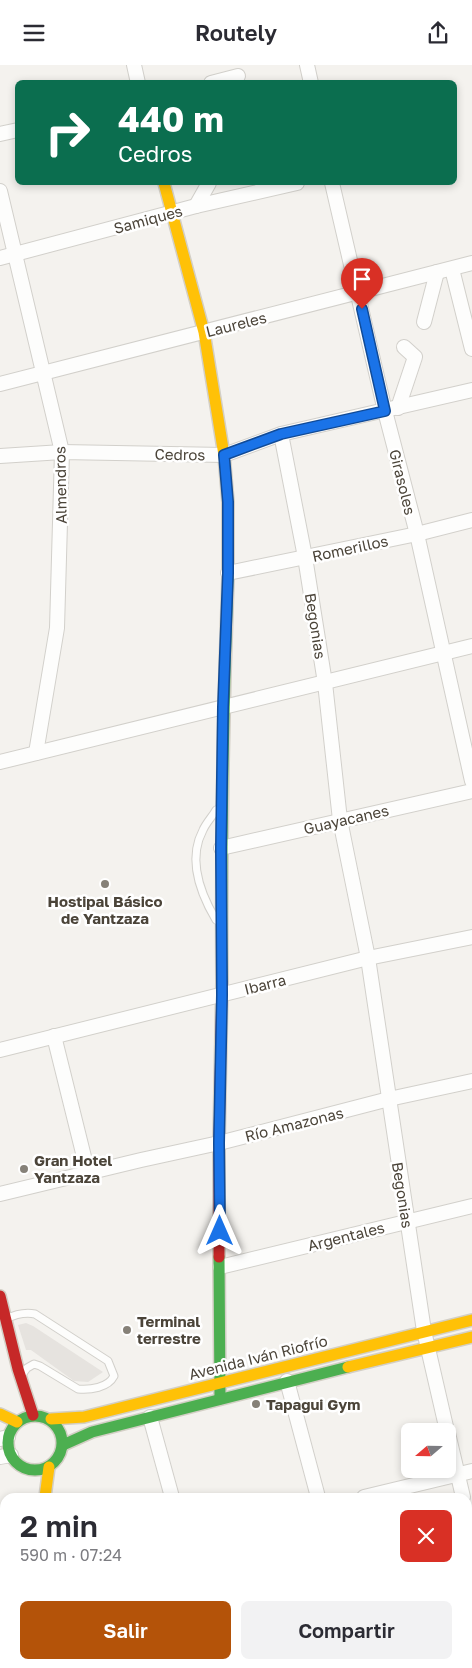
<!DOCTYPE html>
<html lang="es">
<head>
<meta charset="utf-8">
<style>
	body { margin:0; font-family:"Golos Text",sans-serif; background:#f2f2f3; color:#2b2b33; height:100vh; display:flex; flex-direction:column; font-size:19px; white-space:nowrap }
	* { box-sizing:border-box; margin:0 }
	p { font-size:16px; color:#7c7c81 }
	.icon { flex:none; width:28px; height:28px; fill:none; stroke:currentColor; stroke-width:2; stroke-linecap:round; stroke-linejoin:round }
	.map { position:relative; flex:1; overflow:hidden }
	.drawer { position:absolute; left:0px; top:1428px; width:472px; height:176px; display:flex; flex-direction:column; background:#fff; border-radius:15px 15px 0 0; box-shadow:0 2px 8px #0003 }
	.drawer>* { flex:none }
	.guide { position:absolute; left:15px; top:15px; width:442px; height:105px; border-radius:8px; box-shadow:0 2px 8px #0003; background:#0b6e4f; color:#fff; overflow:hidden }
	.needle { width:32px; rotate:250deg }
	.buttons { position:absolute; left:401px; top:1358px; display:grid; gap:10px }
	.buttons a { display:grid; place-items:center; width:55px; height:55px; border-radius:8px; background:#fff; box-shadow:0 2px 8px #0003; font-size:25px }
	.pin { position:absolute; display:grid; place-items:center; width:42px; height:42px; color:#fff; margin:-51px -21px; border-radius:50% 50% 50% 0; rotate:-45deg; box-shadow:0 0 5px #0007 }
	.pin .icon { rotate:45deg }
	.me { position:absolute; width:55px; margin:-28px; rotate:0deg; stroke-linejoin:round; filter:drop-shadow(0 0 4px #0008) }
	.turn { display:flex; align-items:center; gap:18px; height:105px; padding:0 20px; font-size:22px }
	.turn .icon { width:65px; height:65px; stroke-width:2.5 }
	.turn b { display:block; font-size:35px; line-height:42px }
	.round { display:grid; place-items:center; flex:none; width:52px; height:52px; border-radius:8px; background:#f2f2f3 }
	.head { display:flex; align-items:center; justify-content:space-between; height:85px; padding:0 20px }
	h1 { font-size:30px; font-weight:600; line-height:38px }
	.button { display:flex; gap:10px; margin-top:auto; padding:10px 20px }
	.button a { flex:1; height:58px; border-radius:8px; background:#b45309; color:#fff; font-size:20px; font-weight:600; line-height:58px; text-align:center }
	.button a+a { background:#f2f2f3; color:#2b2b33 }
	header { display:flex; justify-content:space-between; align-items:center; height:65px; padding:0 20px; background:#fff; font-size:22px; font-weight:600 }
	.map>svg:first-child { display:block }
</style>
</head>
<body>
<header><svg class="icon" aria-label="menu" viewBox="0 0 24 24"><path d="M4 6h16M4 12h16M4 18h16"/></svg>Routely<svg class="icon" aria-label="share" viewBox="0 0 24 24"><path d="M12 15V3M7 8l5-5 5 5M5 13v7h14v-7"/></svg></header>
<div class="map">
<svg width="472" height="1603" viewBox="0 0 472 1603">
	<rect width="100%" height="100%" fill="#f4f2ee"/>
	<polygon fill="#e6e3df" points="26,1258 33,1261 103,1307 88,1317 74,1316 31,1285 26,1285 18,1260"/>
	<g fill="none" stroke-linecap="round" stroke-linejoin="round">
		<g stroke="#d2d0cb" stroke-width="9">
			<g id="lane">
				<path d="M216,855C200,828 187,795 203,765C206,758 212,752 216,745"/>
				<path d="M6,1254C16,1249 24,1247 35,1249L108,1296L114,1311C108,1323 90,1325 78,1324L40,1301L34,1299L27,1303L22,1310"/>
			</g>
		</g>
		<g stroke="#d2d0cb" stroke-width="16">
			<g id="street">
				<polyline points="134,0 138,18"/>
				<polyline points="307,0 311,18"/>
				<polyline points="211,18 238,11"/>
				<polyline points="0,69 18,65"/>
				<polyline points="332,118 385,346 417,469 472,716"/>
				<polyline points="0,126 62,387 57,563 36,688"/>
				<polyline points="196,141 209,118"/>
				<polyline points="0,193 196,141 297,118"/>
				<polyline points="452,204 472,284"/>
				<polyline points="424,257 437,207"/>
				<polyline points="0,319 472,198"/>
				<polyline points="398,343 415,292 404,282"/>
				<polyline points="281,369 305,492 325,618 340,755 368,893 424,1266 447,1366"/>
				<polyline points="0,391 62,387 224,390 281,369 472,325"/>
				<polyline points="228,508 417,469 472,455"/>
				<polyline points="0,697 472,581"/>
				<polyline points="221,783 472,726"/>
				<polyline points="54,971 88,1108"/>
				<polyline points="0,985 368,893 472,872"/>
				<polyline points="0,1129 141,1095 219,1078 389,1034 472,1016"/>
				<polyline points="220,1202 472,1141"/>
				<polyline points="287,1316 318,1432"/>
				<polyline points="150,1352 172,1432"/>
				<polyline points="448,1368 463,1432"/>
				<polyline points="0,1374 8,1372"/>
				<polyline points="0,1392 11,1390"/>
				<polyline points="364,1432 472,1406"/>
				<polyline points="468,1450 472,1468"/>
				<polyline points="0,1520 5,1519"/>
				<polyline points="468,1538 472,1537"/>
				<polyline points="356,1599 357,1603"/>
				<polyline points="198,1603 216,1599"/>
			</g>
		</g>
		<g stroke="#d3cfc5" stroke-width="14">
			<g id="fast">
				<path d="M222,917C221,782 223,647 228,512"/>
				<polyline points="219,1192 220,1334"/>
				<circle cx="35" cy="1378" r="27"/>
				<polyline points="63,1380 92,1367 348,1302"/>
			</g>
		</g>
		<g stroke="#d3cfc5" stroke-width="14">
			<g id="slow">
				<polyline points="164,118 204,267 224,390 228,437 228,512"/>
				<polyline points="348,1302 472,1272"/>
				<polyline points="0,1349 17,1357"/>
				<polyline points="51,1354 84,1352 472,1255"/>
				<polyline points="45,1432 49,1402"/>
			</g>
		</g>
		<g stroke="#d3cfc5" stroke-width="14">
			<g id="jam">
				<polyline points="219,1192 219,1078 222,917"/>
				<polyline points="0,1231 18,1304 33,1350"/>
				<polyline points="84,1599 85,1603"/>
			</g>
		</g>
		<use href="#lane" stroke="#fdfdfc" stroke-width="7"/>
		<use href="#street" stroke="#fdfdfc" stroke-width="14"/>
		<use href="#fast" stroke="#4caf50" stroke-width="11"/>
		<use href="#slow" stroke="#ffc107" stroke-width="11"/>
		<use href="#jam" stroke="#c62828" stroke-width="11"/>
	</g>
	<g fill="none" stroke-linecap="round" stroke-linejoin="round">
		<g stroke="#114b97" stroke-width="12">
			<polyline id="route" points="220,1166 219,1078 222,930 221,783 223,642 228,508 228,437 224,390 281,369 385,346 362,244"/>
		</g>
		<use href="#route" stroke="#1a73e8" stroke-width="9"/>
	</g>
	<g fill="#868178" stroke="#fff" stroke-width="2">
		<circle cx="105" cy="819" r="5"/>
		<circle cx="24" cy="1104" r="5"/>
		<circle cx="127" cy="1265" r="5"/>
		<circle cx="256" cy="1339" r="5"/>
	</g>
	<g text-anchor="middle" dominant-baseline="central" stroke-width="5" stroke-linejoin="round" paint-order="stroke">
		<g font-size="15" fill="#4b4439" stroke="#fff">
			<text transform="translate(148 154) rotate(-15)">Samiques</text>
			<text transform="translate(236 259) rotate(-14)">Laureles</text>
			<text transform="translate(180 389) rotate(1)">Cedros</text>
			<text transform="translate(403 417) rotate(76)">Girasoles</text>
			<text transform="translate(60 420) rotate(-91)">Almendros</text>
			<text transform="translate(350 483) rotate(-12)">Romerillos</text>
			<text transform="translate(316 561) rotate(81)">Begonias</text>
			<text transform="translate(346 754) rotate(-13)">Guayacanes</text>
			<text transform="translate(265 919) rotate(-14)">Ibarra</text>
			<text transform="translate(294 1059) rotate(-14)">Río Amazonas</text>
			<text transform="translate(403 1130) rotate(81)">Begonias</text>
			<text transform="translate(346 1171) rotate(-14)">Argentales</text>
			<text transform="translate(258 1292) rotate(-14)">Avenida Iván Riofrío</text>
		</g>
		<g font-size="15" font-weight="bold" fill="#4b4439" stroke="#fff" text-anchor="start">
			<text x="105" y="836" text-anchor="middle">Hostipal Básico<tspan x="105" dy="17">de Yantzaza</tspan></text>
			<text x="34" y="1095">Gran Hotel<tspan x="34" dy="17">Yantzaza</tspan></text>
			<text x="137" y="1256">Terminal<tspan x="137" dy="17">terrestre</tspan></text>
			<text x="266" y="1339">Tapagui Gym</text>
		</g>
	</g>
</svg>
<div class="buttons">
<a><svg class="needle" viewBox="-14 -14 28 28"><path d="M0-13l5 13h-10z" fill="#e53935"/><path d="M0 13l5-13h-10z" fill="#7c7c81"/></svg></a>
</div>
<div class="pin" style="left:362px;top:244px;background:#d93025"><svg class="icon" aria-label="arrive" viewBox="0 0 24 24"><path d="M6 21V4h12l-3 4 3 4H6"/></svg></div>
<svg class="me" style="left:220px;top:1166px" viewBox="-20 -20 40 40"><path d="M0-17L14 15 0 8-14 15z" fill="#1a73e8" stroke="#fff" stroke-width="4"/></svg>
<div class="guide">
<div class="turn"><svg class="icon" aria-label="right" viewBox="0 0 24 24"><path d="M7 20v-9h11M14 6l5 5-5 5"/></svg><div><b>440 m</b>Cedros</div></div>
</div>
<section class="drawer">
<div class="head"><div><h1>2 min</h1><p>590 m · 07:24</p></div><a class="round" style="background:#d93025;color:#fff"><svg class="icon" aria-label="close" viewBox="0 0 24 24"><path d="M6 6l12 12M18 6L6 18"/></svg></a></div>
<div class="button"><a>Salir</a><a>Compartir</a></div>
</section>
</div>
</body>
</html>
